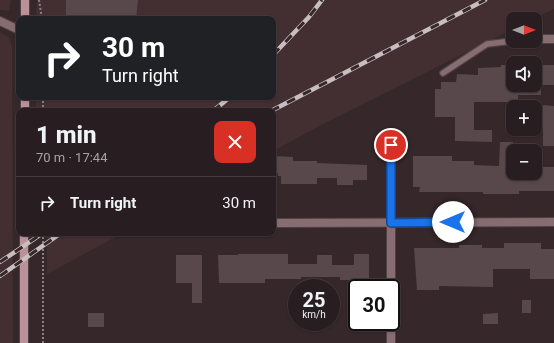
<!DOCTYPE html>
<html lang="en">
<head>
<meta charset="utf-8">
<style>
	body { margin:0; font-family:Roboto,sans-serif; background:#342a2d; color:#f1f3f6; height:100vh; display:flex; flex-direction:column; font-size:15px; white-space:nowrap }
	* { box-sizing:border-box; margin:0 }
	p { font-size:13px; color:#a5a2a5 }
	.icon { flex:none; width:22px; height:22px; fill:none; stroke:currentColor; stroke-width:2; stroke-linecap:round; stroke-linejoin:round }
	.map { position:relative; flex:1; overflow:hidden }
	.side { position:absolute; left:16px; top:108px; width:260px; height:128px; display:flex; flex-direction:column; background:#281d20; border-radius:8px; box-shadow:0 1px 3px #0004,0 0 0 1px #443b3e }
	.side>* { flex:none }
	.top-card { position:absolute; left:16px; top:16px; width:260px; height:84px; border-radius:8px; box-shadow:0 1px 3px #0004,0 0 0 1px #443b3e; background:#202124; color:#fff; overflow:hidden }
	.needle { width:26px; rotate:90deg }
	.buttons { position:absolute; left:506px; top:12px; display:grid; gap:8px }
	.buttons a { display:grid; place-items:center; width:36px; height:36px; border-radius:8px; background:#281d20; box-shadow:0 1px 3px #0004,0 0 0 1px #443b3e; font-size:20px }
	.speed { position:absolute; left:288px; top:279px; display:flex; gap:8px; font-size:20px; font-weight:700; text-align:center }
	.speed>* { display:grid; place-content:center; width:52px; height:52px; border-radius:50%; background:#281d20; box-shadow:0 1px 3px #0004,0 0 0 1px #443b3e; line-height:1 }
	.speed small { font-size:10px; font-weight:400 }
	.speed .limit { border:2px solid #111; border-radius:6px; background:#fff; color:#111 }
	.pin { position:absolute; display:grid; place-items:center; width:34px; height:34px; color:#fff; margin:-17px; border:2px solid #fff; border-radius:50%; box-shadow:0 1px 4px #0007 }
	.me { position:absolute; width:44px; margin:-22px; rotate:270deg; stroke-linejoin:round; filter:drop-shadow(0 0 3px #0008) }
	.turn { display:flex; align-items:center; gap:14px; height:84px; padding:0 20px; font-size:18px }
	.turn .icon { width:52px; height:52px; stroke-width:2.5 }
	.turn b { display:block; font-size:28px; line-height:34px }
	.round { display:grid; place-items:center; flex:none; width:42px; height:42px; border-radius:8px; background:#342a2d }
	.headline { display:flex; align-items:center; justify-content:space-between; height:68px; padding:0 20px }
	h1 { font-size:24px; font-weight:800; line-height:30px }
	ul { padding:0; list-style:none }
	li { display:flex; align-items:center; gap:12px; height:52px; padding:0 20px; border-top:1px solid #443b3e }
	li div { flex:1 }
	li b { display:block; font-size:15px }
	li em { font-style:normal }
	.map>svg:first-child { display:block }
</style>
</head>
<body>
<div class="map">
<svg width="554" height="343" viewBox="0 0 554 343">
	<rect width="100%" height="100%" fill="#35272a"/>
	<g fill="#432e32">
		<polygon points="0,0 11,0 9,11 0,10"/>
		<polygon points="37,0 554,0 554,9 533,19 513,19 513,29 333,119 273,151 273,111 36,111 36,97 273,97 273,19 36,19"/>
		<polygon points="0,32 9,37 12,46 13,343 0,343"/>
		<polygon points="47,233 123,233 47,274"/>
	</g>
	<g fill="#58484b">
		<polygon points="66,0 138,0 136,19 93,17 93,19 66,19"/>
		<polygon points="501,65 513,65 513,85 535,85 535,65 554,65 554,85 541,85 541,95 518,95 518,102 474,102 474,130 492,130 492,142 455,141 455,117 435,117 435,89 441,89 441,82 456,82 457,74 478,75 478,68 501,67"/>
		<polygon points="543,105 554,106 554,146 543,146"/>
		<polygon points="500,142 513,142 513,173 535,173 535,167 554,167 554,191 519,191 519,194 483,194 483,192 419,192 420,187 413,187 413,156 452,156 452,161 474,161 474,165 499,166"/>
		<polygon points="273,156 293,157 293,161 317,161 317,163 367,165 367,180 353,180 353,185 337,185 337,178 317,178 317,184 281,184 281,176 278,176 278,173 273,173"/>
		<polygon points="504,243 541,243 541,249 554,249 554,279 530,279 530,269 493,269 493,287 439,286 439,290 417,290 414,248 459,248 459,245 482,245 482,248 504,248"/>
		<polygon points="238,254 288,254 288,264 317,264 317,255 332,255 332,265 354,265 354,254 369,254 369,280 340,280 340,277 301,277 301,279 265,279 265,283 219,283 218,255 238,255"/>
		<polygon points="176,255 202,255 202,303 192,303 192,283 176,283"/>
		<rect x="522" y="300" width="9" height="13"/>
		<rect x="88" y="313" width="16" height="14"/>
		<polygon points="498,313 498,324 483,324 483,314"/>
	</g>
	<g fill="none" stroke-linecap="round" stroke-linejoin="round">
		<g stroke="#4f4245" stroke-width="8">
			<polyline id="lane" points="443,73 487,44 513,41"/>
		</g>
		<g stroke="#4f4245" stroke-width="10">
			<g id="street">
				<polyline points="0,21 19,30"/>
				<polyline points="535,39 554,39"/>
				<polyline points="391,145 391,343"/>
				<polyline points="273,223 554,222"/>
			</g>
		</g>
		<g stroke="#4f4245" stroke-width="10">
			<g id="secondary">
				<polyline points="25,0 25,19"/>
				<polyline points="25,111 25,97"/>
				<polyline points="24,233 24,343"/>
			</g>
		</g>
		<g stroke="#8d8183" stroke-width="2" stroke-dasharray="2 2" stroke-linecap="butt">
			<polyline points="39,0 42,19"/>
			<polyline points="96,17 96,19"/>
			<polyline points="43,97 43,111"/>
			<polyline points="43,233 43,343"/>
		</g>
		<use href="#lane" stroke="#876d72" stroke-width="5.5"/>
		<use href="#street" stroke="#876d72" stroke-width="8"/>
		<use href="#secondary" stroke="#bb9199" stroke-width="8"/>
		<g stroke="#c8bdc0" stroke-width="4.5">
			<g id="rail">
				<polyline points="273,55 309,17 322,0"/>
				<polyline points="213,111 230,97"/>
				<polyline points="271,111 485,0"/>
				<polyline points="0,262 43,233"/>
				<polyline points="0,276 61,233"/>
			</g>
		</g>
		<use href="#rail" stroke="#35272a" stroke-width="3" stroke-dasharray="9" stroke-linecap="butt"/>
	</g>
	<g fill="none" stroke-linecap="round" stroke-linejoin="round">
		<g stroke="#114b97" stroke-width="10">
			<polyline id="route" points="391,145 391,223 453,222"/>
		</g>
		<use href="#route" stroke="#1a73e8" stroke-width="7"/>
	</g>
</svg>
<div class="buttons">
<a><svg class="needle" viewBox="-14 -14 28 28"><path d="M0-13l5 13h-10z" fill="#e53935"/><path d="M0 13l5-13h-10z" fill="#a5a2a5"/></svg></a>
<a><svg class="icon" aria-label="sound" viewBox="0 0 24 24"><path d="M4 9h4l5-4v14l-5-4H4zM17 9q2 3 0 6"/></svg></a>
<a>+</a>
<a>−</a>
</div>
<div class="speed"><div>25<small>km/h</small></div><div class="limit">30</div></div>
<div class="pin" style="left:391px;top:145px;background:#d93025"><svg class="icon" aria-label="arrive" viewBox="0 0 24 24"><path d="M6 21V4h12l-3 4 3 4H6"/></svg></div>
<svg class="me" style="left:453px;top:222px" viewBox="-20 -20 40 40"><circle r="19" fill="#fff"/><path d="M0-13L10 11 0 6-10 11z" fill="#1a73e8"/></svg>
<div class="top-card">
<div class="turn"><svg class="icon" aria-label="right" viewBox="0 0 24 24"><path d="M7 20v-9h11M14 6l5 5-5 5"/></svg><div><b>30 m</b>Turn right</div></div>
</div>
<section class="side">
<div class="headline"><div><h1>1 min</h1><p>70 m · 17:44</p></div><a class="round" style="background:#d93025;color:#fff"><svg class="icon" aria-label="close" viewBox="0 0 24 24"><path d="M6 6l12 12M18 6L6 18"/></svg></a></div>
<ul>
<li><svg class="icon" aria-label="right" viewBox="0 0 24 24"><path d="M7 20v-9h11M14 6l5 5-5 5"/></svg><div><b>Turn right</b></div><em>30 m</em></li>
</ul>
</section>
</div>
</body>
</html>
